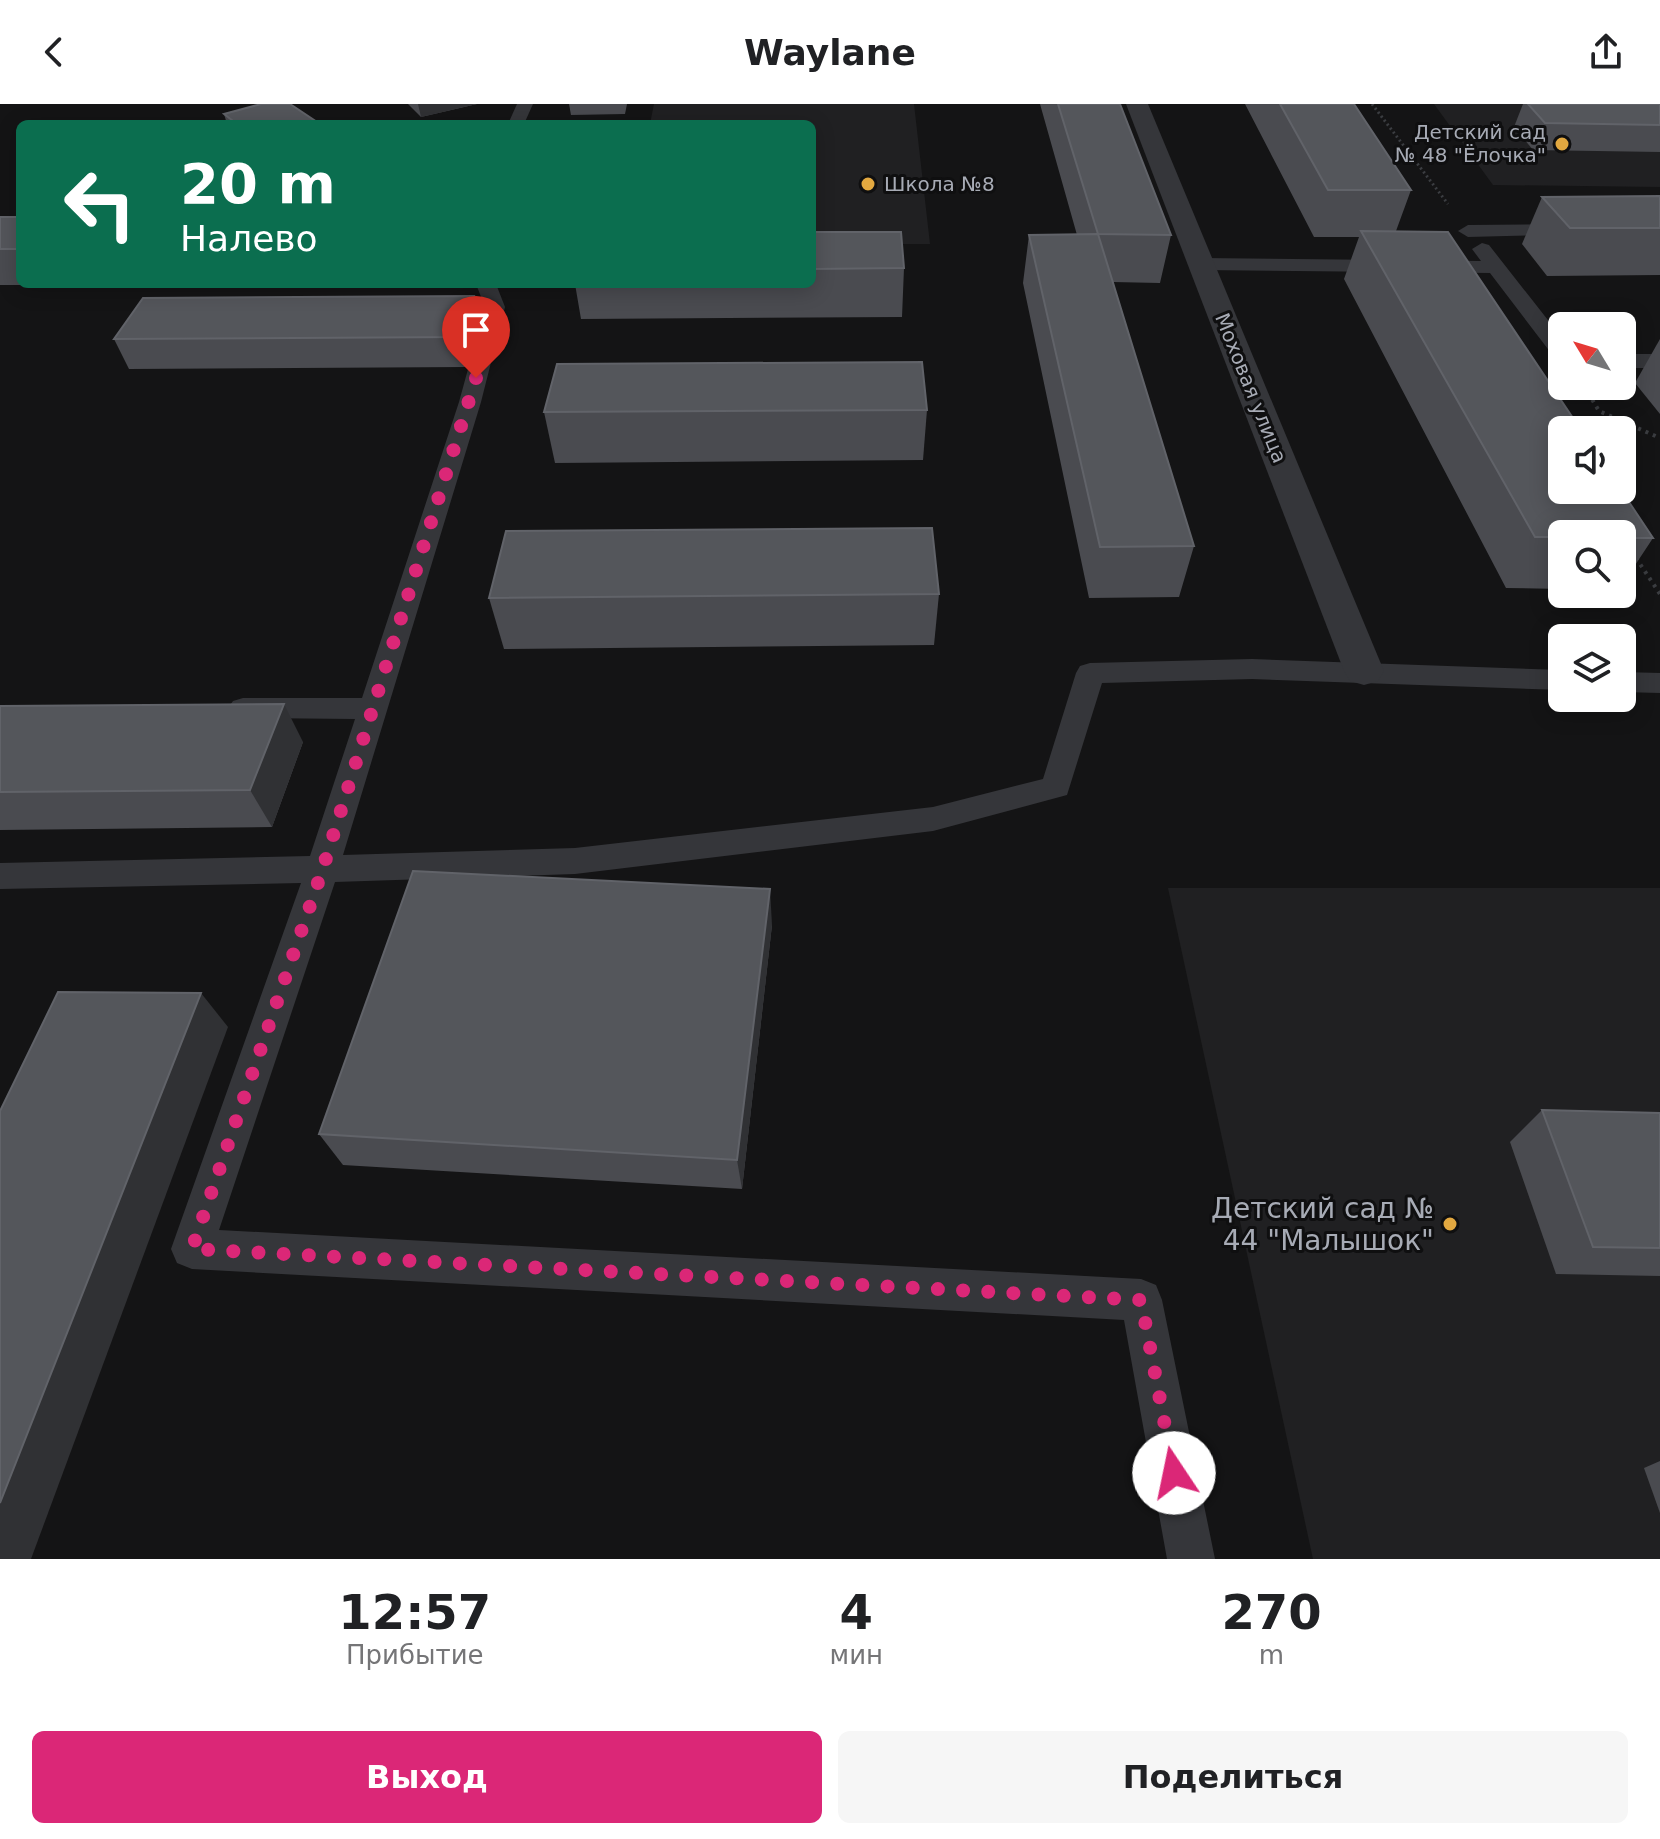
<!DOCTYPE html>
<html lang="ru">
<head>
<meta charset="utf-8">
<style>
	body { margin:0; font-family:"DejaVu Sans",sans-serif; background:#f6f6f6; color:#202124; height:100vh; display:flex; flex-direction:column; font-size:30px; white-space:nowrap }
	* { box-sizing:border-box; margin:0 }
	p { font-size:26px; color:#757577 }
	.icon { flex:none; width:44px; height:44px; fill:none; stroke:currentColor; stroke-width:2; stroke-linecap:round; stroke-linejoin:round }
	.map { position:relative; height:1455px; overflow:hidden }
	.side { display:flex; flex-direction:column; background:#fff; flex:1 }
	.side>* { flex:none }
	.hud { position:absolute; left:16px; top:16px; width:800px; height:168px; border-radius:12px; box-shadow:0 4px 20px #0003; background:#0b6e4f; color:#fff; overflow:hidden }
	.needle { width:52px; rotate:308deg }
	.controls { position:absolute; left:1548px; top:208px; display:grid; gap:16px }
	.controls a { display:grid; place-items:center; width:88px; height:88px; border-radius:12px; background:#fff; box-shadow:0 4px 20px #0003; font-size:40px }
	.pin { position:absolute; display:grid; place-items:center; width:68px; height:68px; color:#fff; margin:-82px -34px; border-radius:50% 50% 50% 0; rotate:-45deg; box-shadow:0 0 8px #0007 }
	.pin .icon { rotate:45deg }
	.me { position:absolute; width:88px; margin:-44px; rotate:349deg; stroke-linejoin:round; filter:drop-shadow(0 0 6px #0008) }
	.turn { display:flex; align-items:center; gap:28px; height:168px; padding:0 32px; font-size:36px }
	.turn .icon { width:104px; height:104px; stroke-width:2.5 }
	.turn b { display:block; font-size:56px; line-height:68px }
	.eta { display:flex; justify-content:space-evenly; align-items:center; height:136px; text-align:center }
	.eta b { font-size:48px; font-weight:700; line-height:56px }
	.cta { display:flex; gap:16px; margin-top:auto; padding:16px 32px }
	.cta a { flex:1; height:92px; border-radius:12px; background:#db2777; color:#fff; font-size:32px; font-weight:700; line-height:92px; text-align:center }
	.cta a+a { background:#f6f6f6; color:#202124 }
	header { display:flex; justify-content:space-between; align-items:center; height:104px; padding:0 32px; background:#fff; font-size:36px; font-weight:700 }
	.map>svg:first-child { display:block }
</style>
</head>
<body>
<header><svg class="icon" aria-label="back" viewBox="0 0 24 24"><path d="M15 5l-7 7 7 7"/></svg>Waylane<svg class="icon" aria-label="share" viewBox="0 0 24 24"><path d="M12 15V3M7 8l5-5 5 5M5 13v7h14v-7"/></svg></header>
<div class="map">
<svg width="1660" height="1455" viewBox="0 0 1660 1455">
	<rect width="100%" height="100%" fill="#141415"/>
	<g fill="#202022">
		<polygon points="654,0 914,0 930,140 812,140 812,20 650,20"/>
		<polygon points="1434,0 1660,0 1660,83 1493,81"/>
		<polygon points="1168,784 1660,784 1660,1455 1313,1455"/>
	</g>
	<g fill="none" stroke-linecap="round" stroke-linejoin="round">
		<polyline stroke="#3b3d41" stroke-width="3" stroke-dasharray="2 3" stroke-linecap="butt" points="1372,0 1448,100"/>
		<g stroke="#3b3d41" stroke-width="4" stroke-dasharray="3 5" stroke-linecap="butt">
			<polyline points="1584,282 1599,307 1660,334"/>
			<polyline points="1636,454 1660,490"/>
		</g>
		<g fill="#35363a" fill-rule="evenodd">
			<polygon points="517,0 533,0 524,20 508,20"/>
			<polygon points="1569,120 1576,122 1578,126 1576,130 1468,133 1458,127 1468,121"/>
			<polygon points="1482,139 1489,141 1562,234 1562,254 1554,253 1490,169 1201,166 1191,160 1201,154 1481,157 1472,145"/>
			<polygon points="476,180 496,180 505,203 481,298 343,751 575,744 933,703 1043,675 1076,569 1080,562 1090,559 1252,555 1562,566 1562,586 1252,575 1102,579 1067,691 933,727 575,770 335,778 219,1126 1141,1175 1156,1181 1162,1196 1215,1455 1167,1455 1124,1216 192,1165 177,1159 171,1145 301,779 0,785 0,759 310,752 355,615 243,614 233,611 228,604 233,597 243,594 362,594 459,298 485,203"/>
			<rect x="1622" y="250" width="38" height="14"/>
			<polygon points="1622,568 1660,569 1660,589 1622,588"/>
		</g>
		<polygon fill="#35363a" fill-rule="evenodd" points="1126,0 1148,0 1384,567 1378,577 1364,581 1350,577 1344,567"/>
	</g>
	<g fill="#4a4b50">
		<polygon points="408,0 477,0 421,13"/>
		<polygon points="569,0 627,0 625,10 571,11"/>
		<polygon points="1040,0 1120,0 1171,131 1160,179 1113,178 1194,442 1179,493 1089,494 1023,179 1029,131 1077,131"/>
		<polygon points="1245,0 1354,0 1411,86 1396,127 1653,434 1622,481 1622,430 1562,430 1562,485 1506,484 1344,175 1359,133 1314,133"/>
		<polygon points="1523,0 1660,0 1660,48 1533,46 1514,23"/>
		<polygon points="224,10 320,20 227,20"/>
		<polygon points="1660,92 1660,171 1547,172 1522,140 1542,93"/>
		<polygon points="0,113 20,113 20,180 173,180 172,181 0,181"/>
		<polygon points="812,128 904,164 902,213 581,215 575,180 812,180"/>
		<polygon points="474,192 481,222 467,263 129,265 114,235"/>
		<polygon points="1660,235 1660,310 1635,279"/>
		<polygon points="927,306 923,356 555,359 544,308"/>
		<polygon points="939,490 934,541 504,545 489,494"/>
		<polygon points="0,602 303,638 272,723 0,726"/>
		<polygon points="772,821 742,1085 343,1061 319,1030"/>
		<polygon points="1542,1006 1660,1009 1660,1172 1556,1170 1510,1038"/>
		<polygon points="1660,1357 1660,1409 1644,1364"/>
	</g>
	<g fill="#303134">
		<polygon points="418,0 477,0 421,13"/>
		<polygon points="474,192 481,222 467,263 460,233"/>
		<polygon points="284,600 303,638 272,723 250,686"/>
		<polygon points="770,785 772,821 742,1085 737,1056"/>
		<polygon points="201,889 228,923 31,1455 0,1455 0,1399"/>
	</g>
	<g fill="#54565b" stroke="#616369" stroke-width="2">
		<polygon points="261,0 290,0 320,20 237,20 224,10"/>
		<polygon points="1058,0 1120,0 1171,131 1098,130"/>
		<polygon points="1280,0 1354,0 1411,86 1328,86"/>
		<polygon points="1528,0 1660,0 1660,21 1545,19"/>
		<polygon points="1660,92 1660,124 1570,124 1542,93"/>
		<rect x="0" y="113" width="20" height="32"/>
		<polygon points="1361,127 1448,128 1581,326 1562,326 1562,386 1621,386 1653,434 1622,434 1622,430 1562,430 1562,433 1535,433"/>
		<polygon points="812,128 901,128 904,164 812,165"/>
		<polygon points="1098,130 1194,442 1100,443 1029,131"/>
		<polygon points="474,192 460,233 114,235 143,194"/>
		<polygon points="922,258 927,306 544,308 557,260"/>
		<polygon points="932,424 939,490 489,494 506,427"/>
		<polygon points="284,600 250,686 0,688 0,602"/>
		<polygon points="413,767 770,785 737,1056 319,1030"/>
		<polygon points="58,888 201,889 0,1399 0,1007"/>
		<polygon points="1542,1006 1660,1009 1660,1144 1593,1143"/>
	</g>
	<g fill="none" stroke-linecap="round" stroke-linejoin="round">
		<polyline stroke="#db2777" stroke-width="14" stroke-dasharray="0 25.2" points="476,274 323,764 192,1145 1141,1196 1174,1369"/>
	</g>
	<g fill="#e2a840" stroke="#0f0f10" stroke-width="3">
		<circle cx="1562" cy="40" r="8"/>
		<circle cx="868" cy="80" r="8"/>
		<circle cx="1450" cy="1120" r="8"/>
	</g>
	<g text-anchor="middle" dominant-baseline="central" stroke-width="6" stroke-linejoin="round" paint-order="stroke">
		<g font-size="20" fill="#a7abb5" stroke="#0f0f10" text-anchor="end">
			<text x="1546" y="28">Детский сад<tspan x="1546" dy="23">№ 48 "Ёлочка"</tspan></text>
			<text x="884" y="80" text-anchor="start">Школа №8</text>
		</g>
		<g font-size="20" fill="#a7abb5" stroke="#0f0f10">
			<text transform="translate(1251 284) rotate(68)">Моховая улица</text>
		</g>
		<g font-size="28" fill="#a7abb5" stroke="#0f0f10" text-anchor="end">
			<text x="1434" y="1104">Детский сад №<tspan x="1434" dy="32">44 "Малышок"</tspan></text>
		</g>
	</g>
</svg>
<div class="controls">
<a><svg class="needle" viewBox="-14 -14 28 28"><path d="M0-13l5 13h-10z" fill="#e53935"/><path d="M0 13l5-13h-10z" fill="#757577"/></svg></a>
<a><svg class="icon" aria-label="sound" viewBox="0 0 24 24"><path d="M4 9h4l5-4v14l-5-4H4zM17 9q2 3 0 6"/></svg></a>
<a><svg class="icon" aria-label="search" viewBox="0 0 24 24"><circle cx="10" cy="10" r="6"/><path d="M15 15l6 6"/></svg></a>
<a><svg class="icon" aria-label="layers" viewBox="0 0 24 24"><path d="M12 4l9 5-9 5-9-5zM3 14l9 5 9-5"/></svg></a>
</div>
<div class="pin" style="left:476px;top:274px;background:#d93025"><svg class="icon" aria-label="arrive" viewBox="0 0 24 24"><path d="M6 21V4h12l-3 4 3 4H6"/></svg></div>
<svg class="me" style="left:1174px;top:1369px" viewBox="-20 -20 40 40"><circle r="19" fill="#fff"/><path d="M0-13L10 11 0 6-10 11z" fill="#db2777"/></svg>
<div class="hud">
<div class="turn"><svg class="icon" aria-label="left" viewBox="0 0 24 24"><path d="M17 20v-9H6M10 6l-5 5 5 5"/></svg><div><b>20 m</b>Налево</div></div>
</div>
</div>
<section class="side">
<div class="eta">
<div><b>12:57</b><p>Прибытие</p></div>
<div><b>4</b><p>мин</p></div>
<div><b>270</b><p>m</p></div>
</div>
<div class="cta"><a>Выход</a><a>Поделиться</a></div>
</section>
</body>
</html>
